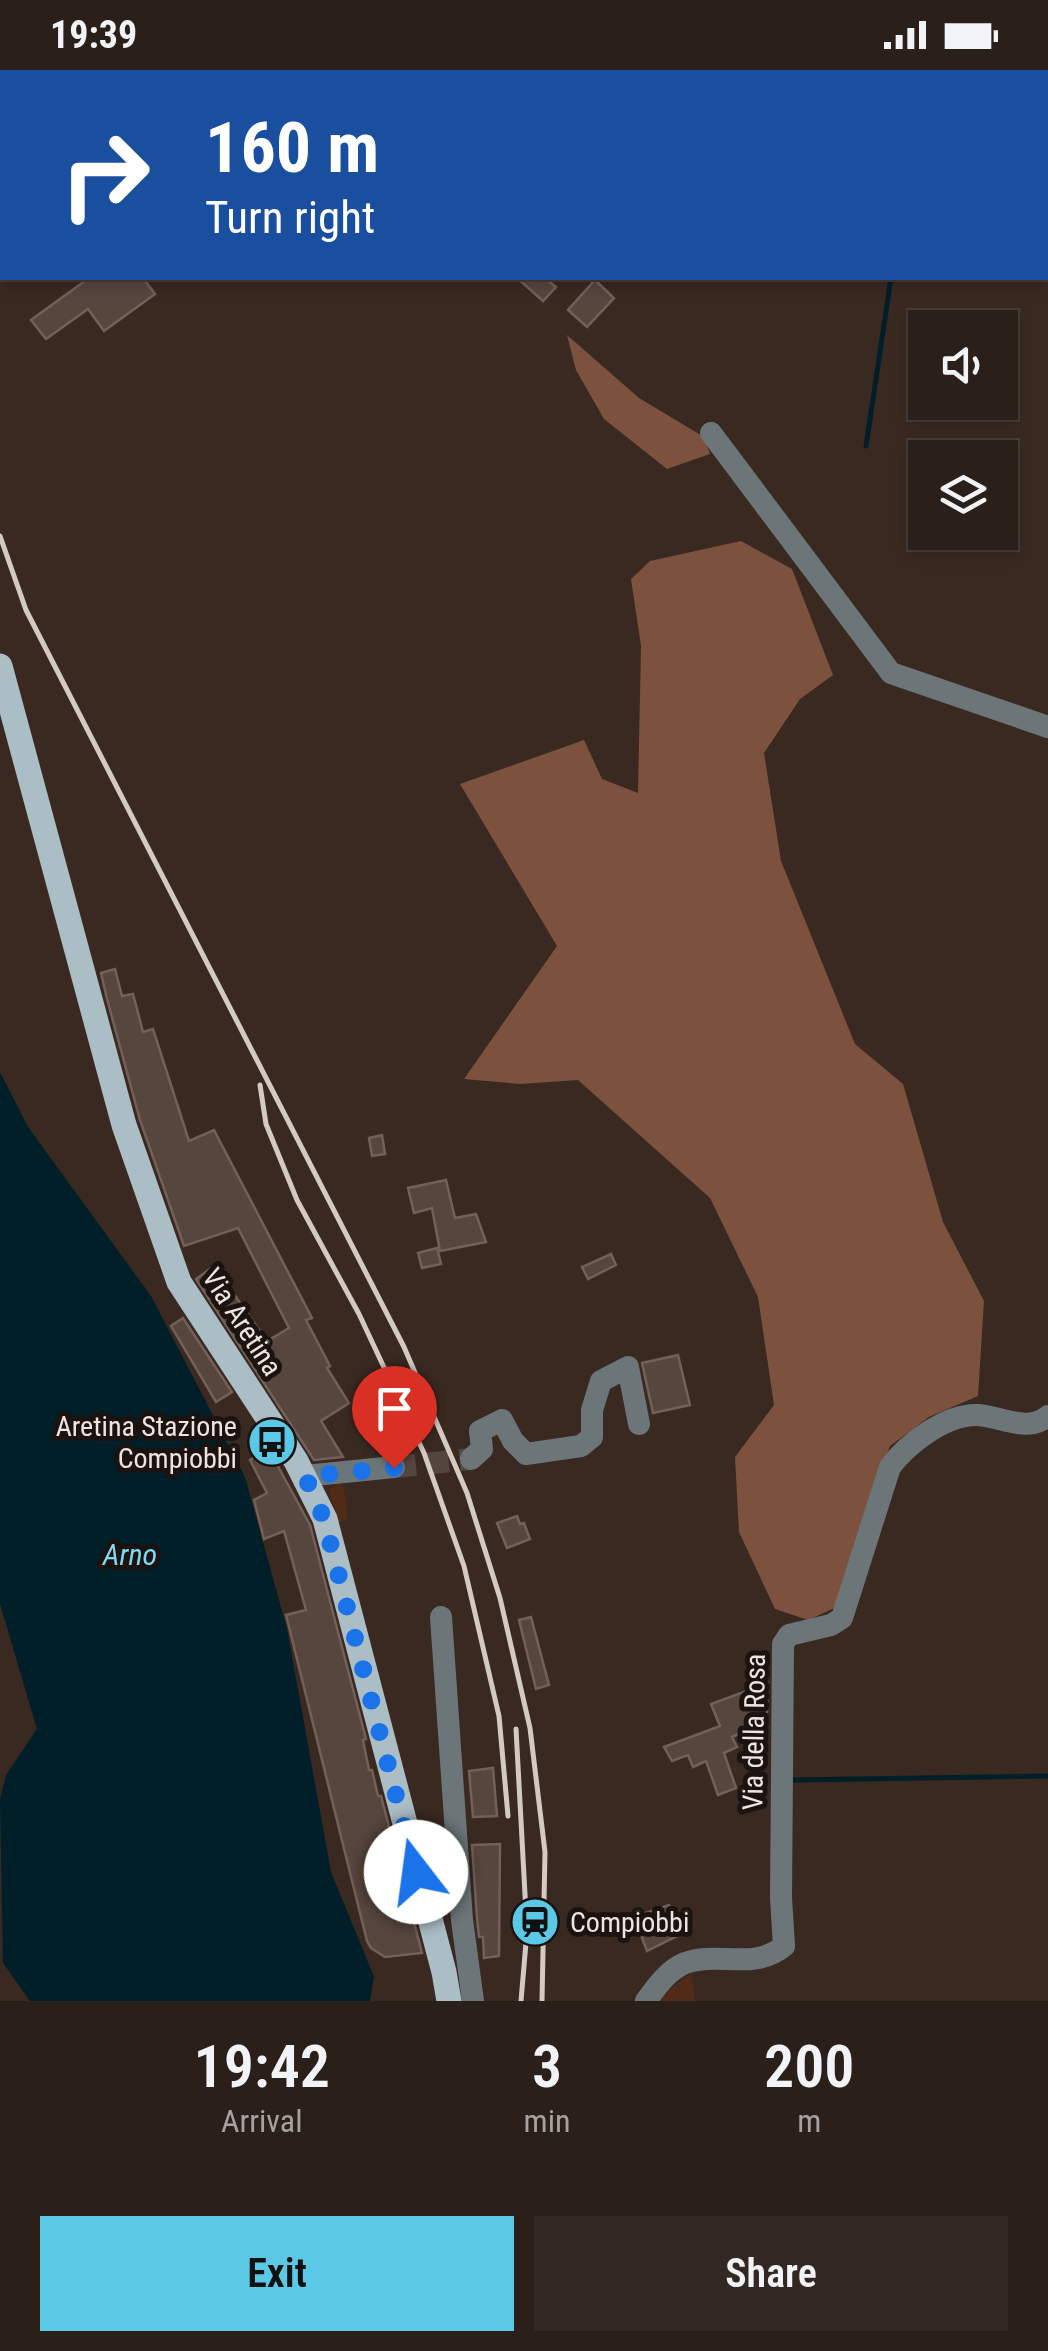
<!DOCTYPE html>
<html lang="en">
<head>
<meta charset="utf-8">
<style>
	body { margin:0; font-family:"Roboto Condensed",sans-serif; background:#332722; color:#f1f3f6; height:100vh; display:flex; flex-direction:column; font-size:38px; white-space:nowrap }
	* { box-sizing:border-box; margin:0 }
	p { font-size:32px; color:#a6a2a2 }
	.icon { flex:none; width:55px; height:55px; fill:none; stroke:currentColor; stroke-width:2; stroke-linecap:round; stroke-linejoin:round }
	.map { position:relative; height:1931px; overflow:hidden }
	.drawer { display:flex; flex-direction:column; background:#2b1f19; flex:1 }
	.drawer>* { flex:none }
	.hud { position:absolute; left:0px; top:0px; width:1050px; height:210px; box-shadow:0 5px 15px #0003,0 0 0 2px #473d38; background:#1a4fa0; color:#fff; overflow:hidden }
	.tools { position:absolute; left:908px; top:240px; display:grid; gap:20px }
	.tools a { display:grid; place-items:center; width:110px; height:110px; border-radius:0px; background:#2b1f19; box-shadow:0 5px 15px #0003,0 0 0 2px #473d38; font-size:50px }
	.pin { position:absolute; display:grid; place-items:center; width:85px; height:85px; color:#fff; margin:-102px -42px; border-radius:50% 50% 50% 0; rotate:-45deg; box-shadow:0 0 10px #0007 }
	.pin .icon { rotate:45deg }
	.me { position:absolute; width:110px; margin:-55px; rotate:345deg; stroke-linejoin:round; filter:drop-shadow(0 0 8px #0008) }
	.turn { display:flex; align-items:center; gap:35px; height:210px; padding:0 40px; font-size:45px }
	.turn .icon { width:130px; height:130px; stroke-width:2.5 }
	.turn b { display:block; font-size:70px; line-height:85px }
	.eta { display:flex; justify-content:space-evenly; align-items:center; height:170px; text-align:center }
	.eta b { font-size:60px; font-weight:600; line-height:70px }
	.cta { display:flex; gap:20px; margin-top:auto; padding:20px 40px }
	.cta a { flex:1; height:115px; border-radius:0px; background:#5bc8e6; color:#111; font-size:40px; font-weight:600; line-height:115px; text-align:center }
	.cta a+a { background:#332722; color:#f1f3f6 }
	.status { display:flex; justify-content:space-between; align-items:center; height:70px; padding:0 50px; background:#2b1f19; direction:ltr }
	.status svg { height:28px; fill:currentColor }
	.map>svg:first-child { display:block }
</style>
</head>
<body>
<div class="status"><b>19:39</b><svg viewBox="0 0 49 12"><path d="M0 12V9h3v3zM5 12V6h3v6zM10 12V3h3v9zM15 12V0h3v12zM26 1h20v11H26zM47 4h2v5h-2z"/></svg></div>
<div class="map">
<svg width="1048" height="1931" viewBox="0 0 1048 1931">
	<rect width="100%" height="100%" fill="#392921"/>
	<g fill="#522b18">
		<polygon points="339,1414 344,1419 348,1449 337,1453 330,1423 330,1418"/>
		<polygon points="692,1903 695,1931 654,1931 654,1930"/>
	</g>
	<g fill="#7c523e">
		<polygon points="567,265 639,328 704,367 710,384 667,399 604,349 576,300"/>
		<polygon points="741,471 792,499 833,605 800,629 764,683 781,791 855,974 903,1014 943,1152 984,1231 978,1326 929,1347 890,1376 860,1457 841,1535 808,1550 775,1539 739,1462 735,1387 774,1335 758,1227 710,1128 578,1010 520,1014 464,1009 557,876 460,714 584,670 602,709 638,723 641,576 631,509 650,491"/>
	</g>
	<polygon fill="#011f28" points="0,1002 28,1057 151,1226 245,1407 287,1559 331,1802 374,1907 370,1931 30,1931 3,1893 0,1730 6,1705 37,1659 0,1534"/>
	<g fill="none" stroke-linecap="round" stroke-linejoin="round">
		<g stroke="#011f28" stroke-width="5">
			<polyline points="925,2 926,0"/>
			<polyline points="866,376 891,208"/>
			<polyline points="793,1710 1048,1706"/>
		</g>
	</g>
	<g fill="#57463e" stroke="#736058" stroke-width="2.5">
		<polygon points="89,208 143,208 155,224 104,261 88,239 46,269 31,250"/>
		<polygon points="517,208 545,208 556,217 543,231"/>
		<polygon points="595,210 614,228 587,257 568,240"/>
		<polygon points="115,899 122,926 133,924 143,962 153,959 189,1071 214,1060 312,1248 306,1250 330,1296 327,1298 349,1333 321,1351 343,1387 314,1390 196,1209 214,1196 267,1271 289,1258 238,1158 184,1176 140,1050 107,929 101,903"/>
		<polygon points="382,1065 385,1084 372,1086 369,1068"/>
		<polygon points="446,1110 455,1148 476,1144 486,1172 440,1181 432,1138 414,1143 408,1118"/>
		<polygon points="437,1178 441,1194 422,1198 418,1183"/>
		<polygon points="611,1184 616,1195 588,1209 582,1197"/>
		<polygon points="183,1248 232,1322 216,1332 171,1256"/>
		<polygon points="678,1285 690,1335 653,1343 642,1293"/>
		<polygon points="268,1378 310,1455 366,1669 363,1670 369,1700 372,1700 378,1726 381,1726 422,1883 385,1887 371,1878 367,1871 286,1545 306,1540 284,1461 264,1469 254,1430 267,1423 250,1390"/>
		<polygon points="517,1446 520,1454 524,1453 530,1469 507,1478 497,1453"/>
		<polygon points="531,1547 549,1615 536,1619 519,1550"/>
		<polygon points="768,1613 767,1642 750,1650 753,1658 732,1667 737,1677 724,1683 736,1718 718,1725 706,1691 693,1697 688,1685 672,1691 664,1677 720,1656 711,1634"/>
		<polygon points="493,1698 497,1746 473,1747 469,1701"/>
		<polygon points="500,1774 499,1886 484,1888 483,1867 479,1867 477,1848 472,1775"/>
		<polygon points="669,1835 679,1865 647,1881 634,1847"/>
	</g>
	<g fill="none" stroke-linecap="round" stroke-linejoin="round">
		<polyline stroke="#54453e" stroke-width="22" stroke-dasharray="22 11" stroke-linecap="butt" points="394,1397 471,1389"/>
		<g stroke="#6c7679" stroke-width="22">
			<polyline points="711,363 891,603 1048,657"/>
			<polyline points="471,1389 482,1379 480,1361 502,1350 513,1371 526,1384 581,1376 592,1367 592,1340 601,1311 628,1297 639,1354"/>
			<polyline points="305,1406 394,1397"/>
			<polyline points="441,1547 462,1850 473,1931"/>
			<path d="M646,1931C656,1917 668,1900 685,1893C718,1881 754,1901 784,1876L781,1828L783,1574L789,1565L831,1555L842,1548L890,1397C908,1373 946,1344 978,1345C1003,1347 1027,1363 1048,1346"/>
		</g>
		<polyline stroke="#abbec5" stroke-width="25" points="0,596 124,1055 179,1212 296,1391 325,1449 444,1902 449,1931"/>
		<g stroke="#d5c9c3" stroke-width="5">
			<polyline points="0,466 26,540 404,1277 467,1423 500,1528 530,1658 545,1782 542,1931"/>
			<polyline points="260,1015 266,1054 297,1130 359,1244 424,1383 464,1496 499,1646 508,1746"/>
			<polyline points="516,1659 527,1861 521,1931"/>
		</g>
	</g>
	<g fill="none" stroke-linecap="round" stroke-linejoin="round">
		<polyline stroke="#1a73e8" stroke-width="18" stroke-dasharray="0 32.4" points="394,1398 305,1406 324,1449 416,1802"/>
	</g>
	<defs>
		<g id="bus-disc" transform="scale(2.5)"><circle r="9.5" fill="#5bc8e6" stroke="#1b1310"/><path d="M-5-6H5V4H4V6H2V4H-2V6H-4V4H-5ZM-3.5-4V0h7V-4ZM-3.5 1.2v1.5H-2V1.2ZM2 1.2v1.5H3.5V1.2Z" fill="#111"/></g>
		<g id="station-disc" transform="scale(2.5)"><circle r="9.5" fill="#5bc8e6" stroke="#1b1310"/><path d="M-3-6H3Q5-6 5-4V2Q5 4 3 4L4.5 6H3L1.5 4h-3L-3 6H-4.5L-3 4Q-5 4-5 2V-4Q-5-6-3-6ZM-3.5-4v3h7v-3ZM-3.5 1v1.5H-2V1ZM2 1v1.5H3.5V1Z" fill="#111"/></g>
	</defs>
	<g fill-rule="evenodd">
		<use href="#bus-disc" x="272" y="1372"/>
		<use href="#station-disc" x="535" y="1852"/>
	</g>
	<g text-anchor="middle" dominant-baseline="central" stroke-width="10" stroke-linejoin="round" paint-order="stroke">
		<g font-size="28" fill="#efe4df" stroke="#1b1310">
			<text transform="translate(242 1252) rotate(57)">Via Aretina</text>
			<text transform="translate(754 1662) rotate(-89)">Via della Rosa</text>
		</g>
		<g font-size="28" fill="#efe4df" stroke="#1b1310" text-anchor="end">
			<text x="237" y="1356">Aretina Stazione<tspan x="237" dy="32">Compiobbi</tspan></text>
			<text x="570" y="1852" text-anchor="start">Compiobbi</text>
		</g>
		<g font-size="30" font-style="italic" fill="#7ed9f4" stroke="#1b1310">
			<text x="130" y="1484">Arno</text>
		</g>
	</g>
</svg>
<div class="tools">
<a><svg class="icon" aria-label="sound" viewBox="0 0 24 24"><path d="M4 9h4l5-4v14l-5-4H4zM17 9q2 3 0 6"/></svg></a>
<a><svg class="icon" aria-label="layers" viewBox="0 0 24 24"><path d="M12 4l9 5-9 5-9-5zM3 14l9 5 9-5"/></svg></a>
</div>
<div class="pin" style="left:394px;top:1398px;background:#d93025"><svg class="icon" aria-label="arrive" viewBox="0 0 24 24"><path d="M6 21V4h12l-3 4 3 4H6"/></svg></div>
<svg class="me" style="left:416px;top:1802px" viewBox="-20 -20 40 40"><circle r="19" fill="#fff"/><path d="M0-13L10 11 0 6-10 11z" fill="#1a73e8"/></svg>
<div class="hud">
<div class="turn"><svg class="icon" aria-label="right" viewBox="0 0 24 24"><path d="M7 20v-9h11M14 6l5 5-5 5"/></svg><div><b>160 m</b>Turn right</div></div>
</div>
</div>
<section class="drawer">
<div class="eta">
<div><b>19:42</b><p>Arrival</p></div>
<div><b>3</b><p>min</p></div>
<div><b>200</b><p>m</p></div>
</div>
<div class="cta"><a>Exit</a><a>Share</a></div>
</section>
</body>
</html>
